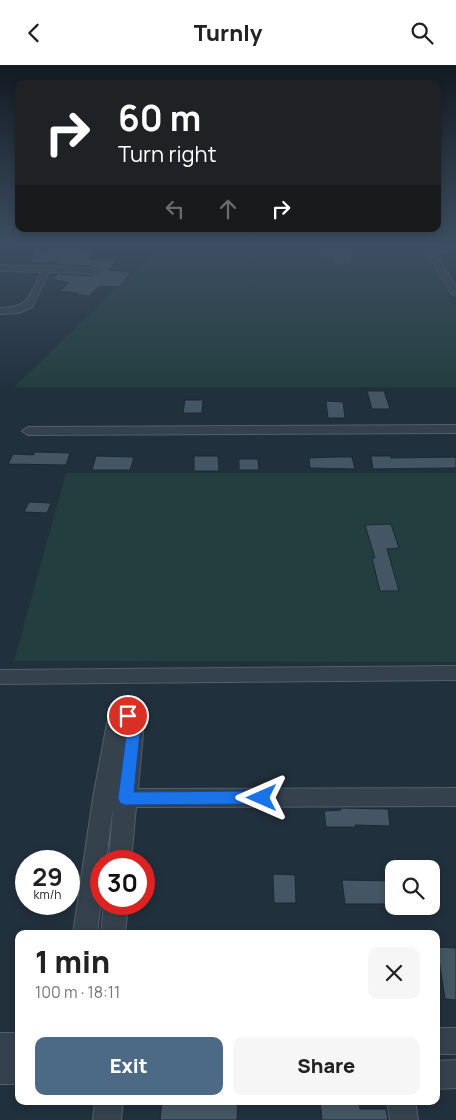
<!DOCTYPE html>
<html lang="en">
<head>
<meta charset="utf-8">
<style>
	body { margin:0; font-family:Manrope,sans-serif; background:#f6f6f6; color:#222; height:100vh; display:flex; flex-direction:column; font-size:19px; white-space:nowrap }
	* { box-sizing:border-box; margin:0 }
	p { font-size:16px; color:#767676 }
	.icon { flex:none; width:28px; height:28px; fill:none; stroke:currentColor; stroke-width:2; stroke-linecap:round; stroke-linejoin:round }
	.map { position:relative; flex:1; overflow:hidden }
	.sheet { position:absolute; left:15px; top:865px; width:425px; height:175px; display:flex; flex-direction:column; background:#fff; border-radius:10px; box-shadow:0 2px 8px #0003 }
	.sheet>* { flex:none }
	.hud { position:absolute; left:15px; top:15px; width:426px; height:152px; border-radius:10px; box-shadow:0 2px 8px #0003; background:#202124; color:#fff; overflow:hidden }
	.fabs { position:absolute; left:385px; top:795px; display:grid; gap:10px }
	.fabs a { display:grid; place-items:center; width:55px; height:55px; border-radius:10px; background:#fff; box-shadow:0 2px 8px #0003; font-size:25px }
	.speed { position:absolute; left:15px; top:785px; display:flex; gap:10px; font-size:25px; font-weight:700; text-align:center }
	.speed>* { display:grid; place-content:center; width:65px; height:65px; border-radius:50%; background:#fff; box-shadow:0 2px 8px #0003; line-height:1 }
	.speed small { font-size:12px; font-weight:400 }
	.speed .limit { border:8px solid #d22; background:#fff; color:#111 }
	.pin { position:absolute; display:grid; place-items:center; width:42px; height:42px; color:#fff; margin:-21px; border:2px solid #fff; border-radius:50%; box-shadow:0 1px 5px #0007 }
	.me { position:absolute; width:55px; margin:-28px; rotate:270deg; stroke-linejoin:round; filter:drop-shadow(0 0 4px #0008) }
	.turn { display:flex; align-items:center; gap:18px; height:105px; padding:0 20px; font-size:22px }
	.turn .icon { width:65px; height:65px; stroke-width:2.5 }
	.turn b { display:block; font-size:35px; line-height:42px }
	.lanes { display:flex; align-items:center; height:48px; padding:0 20px; background:#0003; justify-content:center; gap:25px; direction:ltr }
	.lanes .off { opacity:.35 }
	.round { display:grid; place-items:center; flex:none; width:52px; height:52px; border-radius:10px; background:#f6f6f6 }
	.head { display:flex; align-items:center; justify-content:space-between; height:85px; padding:0 20px }
	h1 { font-size:30px; font-weight:800; line-height:38px }
	.cta { display:flex; gap:10px; margin-top:auto; padding:10px 20px }
	.cta a { flex:1; height:58px; border-radius:10px; background:#4c6985; color:#fff; font-size:20px; font-weight:800; line-height:58px; text-align:center }
	.cta a+a { background:#f6f6f6; color:#222 }
	header { display:flex; justify-content:space-between; align-items:center; height:65px; padding:0 20px; background:#fff; font-size:22px; font-weight:800 }
	.map>svg:first-child { display:block }
</style>
</head>
<body>
<header><svg class="icon" aria-label="back" viewBox="0 0 24 24"><path d="M15 5l-7 7 7 7"/></svg>Turnly<svg class="icon" aria-label="search" viewBox="0 0 24 24"><circle cx="10" cy="10" r="6"/><path d="M15 15l6 6"/></svg></header>
<div class="map">
<svg width="456" height="1055" viewBox="0 0 456 1055">
	<rect width="100%" height="100%" fill="#21303d"/>
	<g fill="#233e3e">
		<polygon points="163,179 298,179 299,184 406,185 426,188 456,242 456,322 14,322"/>
		<polygon points="66,408 456,408 456,597 14,596"/>
	</g>
	<g fill="#445663" stroke="#1c2934">
		<polygon points="319,179 357,179 350,200 335,200 332,193 320,192"/>
		<polygon points="53,180 79,180 82,182 81,184 94,184 89,194 117,195 109,205 131,207 119,222 99,221 89,231 77,230 79,228 60,226 69,218 53,214 58,209 93,211 99,206 93,201 55,200 57,197 30,198 35,184 50,185"/>
		<polygon points="367,326 384,326 390,344 372,344"/>
		<polygon points="185,335 203,335 202,348 183,348"/>
		<polygon points="326,336 343,337 345,353 328,353"/>
		<polygon points="35,387 70,388 66,400 8,399 13,389 34,390"/>
		<polygon points="96,391 134,392 130,405 92,405"/>
		<polygon points="194,391 218,391 219,406 194,406"/>
		<polygon points="371,391 391,391 391,393 456,392 456,403 373,404"/>
		<polygon points="334,392 352,392 355,404 310,403 309,393"/>
		<polygon points="239,394 258,394 259,405 239,405"/>
		<polygon points="29,437 51,438 47,448 24,447"/>
		<polygon points="391,459 399,483 387,484 399,526 380,526 372,493 375,493 365,460"/>
		<polygon points="340,743 388,744 390,761 355,760 356,762 326,762 324,746 341,745"/>
		<polygon points="273,809 295,810 296,838 274,838"/>
		<polygon points="342,815 394,816 394,839 345,839"/>
		<polygon points="437,882 456,883 456,935 445,934"/>
		<polygon points="162,1036 238,1036 237,1055 160,1055"/>
		<polygon points="320,1036 359,1036 360,1044 386,1044 388,1055 322,1055"/>
	</g>
	<g fill="none" stroke-linecap="round" stroke-linejoin="round">
		<g stroke="#535f6b" stroke-width="2">
			<g id="minor">
				<polygon points="80,179 134,179 130,181 84,181"/>
				<polygon points="382,179 415,179 422,182 418,184"/>
				<polygon points="435,179 445,179 449,183 445,188 439,188 438,186 440,183"/>
				<polygon points="427,185 433,185 456,221 456,231 451,228 426,187"/>
				<path d="M0,200L93,203L97,206L93,209L49,207L32,242L19,248L0,249V243C31,242 28,232 41,207L0,206Z"/>
				<polygon points="456,360 456,368 28,370 22,366 28,362"/>
				<polygon points="456,601 456,615 0,619 0,605"/>
				<polygon points="121,644 140,648 144,657 138,724 456,723 456,741 136,742 131,796 109,796 113,741 106,796 101,796 101,837 97,869 73,869 93,733 107,658 114,647"/>
				<polygon points="104,839 128,839 125,869 101,869"/>
				<rect x="436" y="963" width="20" height="26"/>
				<rect x="0" y="968" width="19" height="51"/>
				<polygon points="456,995 456,1023 436,1024 436,996"/>
				<polygon points="95,1036 123,1036 121,1055 93,1055"/>
				<polygon points="387,1036 415,1036 418,1055 390,1055"/>
			</g>
		</g>
		<use href="#minor" fill="#35424d" fill-rule="evenodd"/>
	</g>
	<linearGradient id="sky" x2="0" y2="1"><stop stop-color="#121a22"/><stop offset="0.55" stop-color="#3d4e62"/><stop offset="1" stop-color="#3d4e62" stop-opacity="0"/></linearGradient>
	<rect width="456" height="327" fill="url(#sky)"/>
	<polygon fill="#1a73e8" stroke="#114b97" points="128,646 138,649 141,657 134,727 262,726 267,728 269,733 267,737 262,739 125,740 120,738 118,733 128,657 121,651 123,647"/>
</svg>
<div class="fabs">
<a><svg class="icon" aria-label="search" viewBox="0 0 24 24"><circle cx="10" cy="10" r="6"/><path d="M15 15l6 6"/></svg></a>
</div>
<div class="speed"><div>29<small>km/h</small></div><div class="limit">30</div></div>
<div class="pin" style="left:128px;top:651px;background:#d93025"><svg class="icon" aria-label="arrive" viewBox="0 0 24 24"><path d="M6 21V4h12l-3 4 3 4H6"/></svg></div>
<svg class="me" style="left:262px;top:733px" viewBox="-20 -20 40 40"><path d="M0-17L14 15 0 8-14 15z" fill="#1a73e8" stroke="#fff" stroke-width="4"/></svg>
<div class="hud">
<div class="turn"><svg class="icon" aria-label="right" viewBox="0 0 24 24"><path d="M7 20v-9h11M14 6l5 5-5 5"/></svg><div><b>60 m</b>Turn right</div></div>
<div class="lanes"><svg class="icon off" aria-label="left" viewBox="0 0 24 24"><path d="M17 20v-9H6M10 6l-5 5 5 5"/></svg><svg class="icon off" aria-label="ahead" viewBox="0 0 24 24"><path d="M12 20V5M6 11l6-6 6 6"/></svg><svg class="icon" aria-label="right" viewBox="0 0 24 24"><path d="M7 20v-9h11M14 6l5 5-5 5"/></svg></div>
</div>
<section class="sheet">
<div class="head"><div><h1>1 min</h1><p>100 m · 18:11</p></div><a class="round"><svg class="icon" aria-label="close" viewBox="0 0 24 24"><path d="M6 6l12 12M18 6L6 18"/></svg></a></div>
<div class="cta"><a>Exit</a><a>Share</a></div>
</section>
</div>
</body>
</html>
